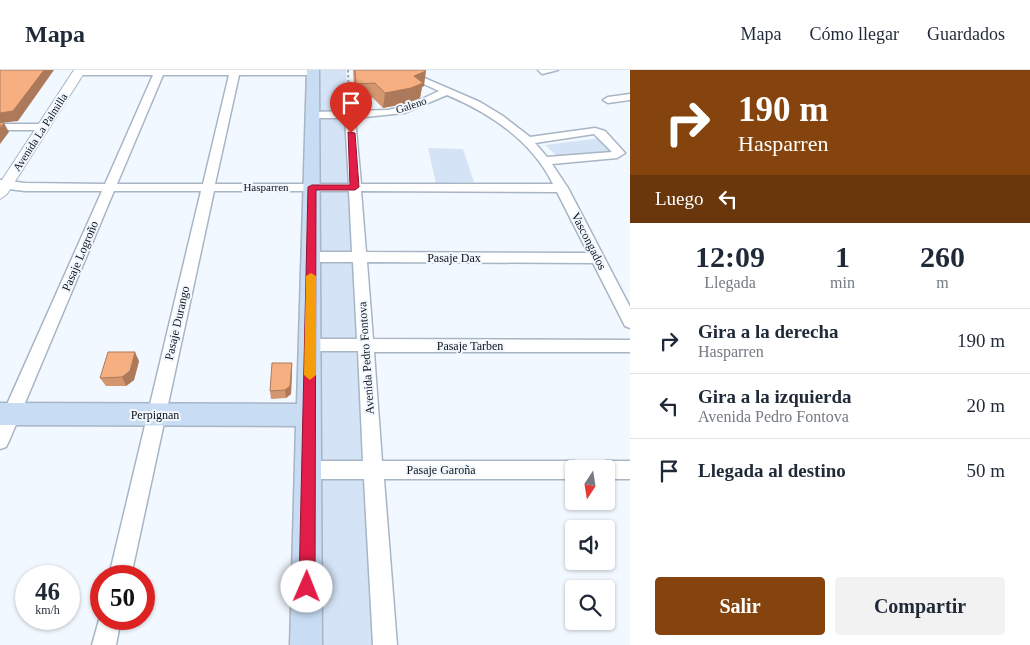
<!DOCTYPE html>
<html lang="es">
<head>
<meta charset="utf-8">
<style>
	body { margin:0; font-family:"Times New Roman",serif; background:#f2f2f3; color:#1f2937; height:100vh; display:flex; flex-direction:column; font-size:19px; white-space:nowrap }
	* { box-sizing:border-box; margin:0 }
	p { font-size:16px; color:#747a83 }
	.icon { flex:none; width:28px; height:28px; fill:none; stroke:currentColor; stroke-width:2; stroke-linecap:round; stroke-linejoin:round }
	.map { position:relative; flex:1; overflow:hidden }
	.sheet { display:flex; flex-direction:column; background:#fff; width:400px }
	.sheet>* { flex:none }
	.hud { background:#85440e; color:#fff; overflow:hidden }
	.needle { width:32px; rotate:192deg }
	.buttons { position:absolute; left:565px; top:390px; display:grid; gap:10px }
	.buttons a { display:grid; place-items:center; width:50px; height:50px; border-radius:5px; background:#fff; box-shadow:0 1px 4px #0004; font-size:25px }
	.speed { position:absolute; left:15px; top:495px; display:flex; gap:10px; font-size:25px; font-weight:700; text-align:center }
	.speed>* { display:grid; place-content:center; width:65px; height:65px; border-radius:50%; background:#fff; box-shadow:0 1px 4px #0004; line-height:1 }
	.speed small { font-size:12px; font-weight:400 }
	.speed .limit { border:8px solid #d22; background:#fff; color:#111 }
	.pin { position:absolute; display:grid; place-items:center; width:42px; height:42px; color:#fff; margin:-51px -21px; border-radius:50% 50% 50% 0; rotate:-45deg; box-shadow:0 0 5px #0007 }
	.pin .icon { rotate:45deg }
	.me { position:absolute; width:55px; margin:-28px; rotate:1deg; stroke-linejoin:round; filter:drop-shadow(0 0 4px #0008) }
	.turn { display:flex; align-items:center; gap:18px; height:105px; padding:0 25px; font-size:22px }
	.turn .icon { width:65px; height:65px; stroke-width:2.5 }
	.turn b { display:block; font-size:35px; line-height:42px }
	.then { display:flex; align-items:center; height:48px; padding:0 25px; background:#0003; gap:10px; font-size:19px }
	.eta { display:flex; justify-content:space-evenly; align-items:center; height:85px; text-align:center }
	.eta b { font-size:30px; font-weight:600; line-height:35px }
	.action { display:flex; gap:10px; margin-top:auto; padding:10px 25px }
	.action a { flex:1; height:58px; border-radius:5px; background:#85440e; color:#fff; font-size:20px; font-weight:600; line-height:58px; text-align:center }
	.action a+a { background:#f2f2f3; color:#1f2937 }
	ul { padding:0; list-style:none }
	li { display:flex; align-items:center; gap:15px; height:65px; padding:0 25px; border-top:1px solid #e0e1e3 }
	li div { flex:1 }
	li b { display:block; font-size:19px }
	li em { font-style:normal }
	header { display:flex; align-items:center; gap:30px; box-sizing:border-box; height:70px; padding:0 25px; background:#fff; border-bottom:1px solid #e0e1e3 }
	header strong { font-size:24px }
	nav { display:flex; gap:28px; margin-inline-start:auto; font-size:18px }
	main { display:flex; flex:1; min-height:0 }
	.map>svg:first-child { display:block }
</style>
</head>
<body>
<header>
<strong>Mapa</strong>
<nav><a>Mapa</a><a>Cómo llegar</a><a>Guardados</a></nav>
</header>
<main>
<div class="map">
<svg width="630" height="575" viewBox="0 0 630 575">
	<rect width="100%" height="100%" fill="#f2f8ff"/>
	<g fill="#d4e3f6">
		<polygon points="320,0 346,0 381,575 316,575"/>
		<polygon points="600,68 614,82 557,86 545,75"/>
		<polygon points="428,78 463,79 474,112 436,113"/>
	</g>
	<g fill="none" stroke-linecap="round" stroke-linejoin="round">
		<g stroke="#a7b5c5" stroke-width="3">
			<g id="minor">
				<path d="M76,0H316L318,2L313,5H239L215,114H349L345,48H313L308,45L313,42L388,40L409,35L439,21L393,0H406L480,32L503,46L530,67L595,58L605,61L625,83L617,88L552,94L568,118L630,237V258L625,256L593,193L367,192L373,269L630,270V282H374L382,391H574L581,394L583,399H574V409H384L397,575H373L364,409H309L302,406L299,400L302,394L309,391H363L358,281H310L304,279L302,275L304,271L310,269H357L353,192H311L304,187L311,182H352L349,121H214L131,506H109L201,121H114L9,371L6,377L0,379V350L102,121H25L0,118V110L25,113L105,114L153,5H79L74,2ZM163,5H229L203,114H117ZM447,25C490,43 532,71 553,114H361L355,48L404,43ZM594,64L612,82L547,87L535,73ZM361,121L557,122L588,183L366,182Z"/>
				<polygon points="538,0 558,0 542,4"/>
				<polygon points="630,24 630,30 608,33 603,30 608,27"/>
				<polygon points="0,54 44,54 49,57 44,60 0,60"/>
				<polygon points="606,391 630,391 630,409 606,409 606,399 597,399 599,394"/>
				<polygon points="101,543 101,549 121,549 116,575 92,575"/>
			</g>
		</g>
		<g stroke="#a7b5c5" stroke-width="2">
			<polygon id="tertiary" points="74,0 86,0 7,124 0,129 0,113"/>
		</g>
		<g stroke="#a7b5c5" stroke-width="3">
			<polygon id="secondary" points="307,0 319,0 322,575 290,575 296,356 0,355 0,333 297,334"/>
		</g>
		<polyline stroke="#a1a7ad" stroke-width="2" stroke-dasharray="2.5 2.5" stroke-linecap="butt" points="348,0 349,35"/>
		<use href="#minor" fill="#fff" fill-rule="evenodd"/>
		<use href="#tertiary" fill="#fff" fill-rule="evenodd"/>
		<use href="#secondary" fill="#c8dcf3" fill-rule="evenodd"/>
	</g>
	<g fill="#d4966f">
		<polygon points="353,0 424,0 424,16 422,17 420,28 408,33 383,38 373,28 355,29"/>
		<polygon points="139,291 134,310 126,316 106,316 100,308"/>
		<polygon points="292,301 291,324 286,328 271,329 270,321"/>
	</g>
	<g fill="#ac7a5a">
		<polygon points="44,0 54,0 18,51 0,53 0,43"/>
		<polygon points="426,1 424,16 422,17 420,28 408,33 383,38 385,23 414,6"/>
		<polygon points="4,53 9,62 0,74 0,58"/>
		<polygon points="135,282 139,291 134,310 126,316 122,307"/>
		<polygon points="292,293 292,301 291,324 286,328 285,320"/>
	</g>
	<g fill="#f6af81" stroke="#ac7a5a">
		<polygon points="0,0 44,0 13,41 0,43"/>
		<polygon points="355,0 424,0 426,1 414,6 423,13 411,18 385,23 375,13 356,14"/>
		<polygon points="0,52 4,53 0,58"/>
		<polygon points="108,282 135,282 130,301 122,307 100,308"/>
		<polygon points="272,293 292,293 290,316 285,320 270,321"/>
	</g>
	<polygon fill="#e11d48" stroke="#92132f" points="348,62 355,63 359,117 355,120 316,120 315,517 312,522 307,525 302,522 299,517 308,117 312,115 350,115"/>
	<polygon fill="#f59e0b" points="311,203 316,206 316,305 310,310 304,305 306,206"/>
	<g text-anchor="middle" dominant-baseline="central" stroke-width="4" stroke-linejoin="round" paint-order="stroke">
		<g font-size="11" fill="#0f1419" stroke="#f2f8ff">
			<text transform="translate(411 35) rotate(-18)">Galeno</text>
			<text transform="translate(40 62) rotate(-57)">Avenida La Palmilla</text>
			<text x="266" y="117">Hasparren</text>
		</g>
		<g font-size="12" fill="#0f1419" stroke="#f2f8ff">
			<text transform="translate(589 171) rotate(63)">Vascongados</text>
			<text transform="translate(80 186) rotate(-67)">Pasaje Logroño</text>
			<text x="454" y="188">Pasaje Dax</text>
			<text transform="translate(177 253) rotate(-77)">Pasaje Durango</text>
			<text x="470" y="276">Pasaje Tarben</text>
			<text transform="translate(366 288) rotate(-94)">Avenida Pedro Fontova</text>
			<text x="155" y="345">Perpignan</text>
			<text x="441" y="400">Pasaje Garoña</text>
		</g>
	</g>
</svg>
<div class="buttons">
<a><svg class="needle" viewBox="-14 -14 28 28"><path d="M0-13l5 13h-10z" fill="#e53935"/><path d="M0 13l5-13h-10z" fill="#747a83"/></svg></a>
<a><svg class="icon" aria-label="sound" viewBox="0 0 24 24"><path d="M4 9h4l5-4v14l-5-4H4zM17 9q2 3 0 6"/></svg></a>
<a><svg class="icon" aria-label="search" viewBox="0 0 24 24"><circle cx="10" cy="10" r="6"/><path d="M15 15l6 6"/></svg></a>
</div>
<div class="speed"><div>46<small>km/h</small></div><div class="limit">50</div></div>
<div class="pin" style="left:351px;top:63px;background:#d93025"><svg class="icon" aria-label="arrive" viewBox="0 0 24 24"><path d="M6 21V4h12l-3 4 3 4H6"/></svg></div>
<svg class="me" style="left:307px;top:517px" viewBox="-20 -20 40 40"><circle r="19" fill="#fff"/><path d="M0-13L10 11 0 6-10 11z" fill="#e11d48"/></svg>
</div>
<section class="sheet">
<div class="hud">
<div class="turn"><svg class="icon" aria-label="right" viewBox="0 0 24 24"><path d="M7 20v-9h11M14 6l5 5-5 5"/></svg><div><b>190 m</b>Hasparren</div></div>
<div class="then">Luego<svg class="icon" aria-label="left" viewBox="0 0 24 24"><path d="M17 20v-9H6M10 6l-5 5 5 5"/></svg></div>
</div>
<div class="eta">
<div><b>12:09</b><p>Llegada</p></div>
<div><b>1</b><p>min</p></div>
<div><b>260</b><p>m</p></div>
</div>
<ul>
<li><svg class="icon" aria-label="right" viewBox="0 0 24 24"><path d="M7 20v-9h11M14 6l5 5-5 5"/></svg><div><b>Gira a la derecha</b><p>Hasparren</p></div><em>190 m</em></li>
<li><svg class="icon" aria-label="left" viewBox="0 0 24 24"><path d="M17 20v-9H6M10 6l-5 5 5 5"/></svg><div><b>Gira a la izquierda</b><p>Avenida Pedro Fontova</p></div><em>20 m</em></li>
<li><svg class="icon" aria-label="arrive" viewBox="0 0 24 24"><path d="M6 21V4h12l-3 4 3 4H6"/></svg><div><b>Llegada al destino</b></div><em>50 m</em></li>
</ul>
<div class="action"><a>Salir</a><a>Compartir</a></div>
</section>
</main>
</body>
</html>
